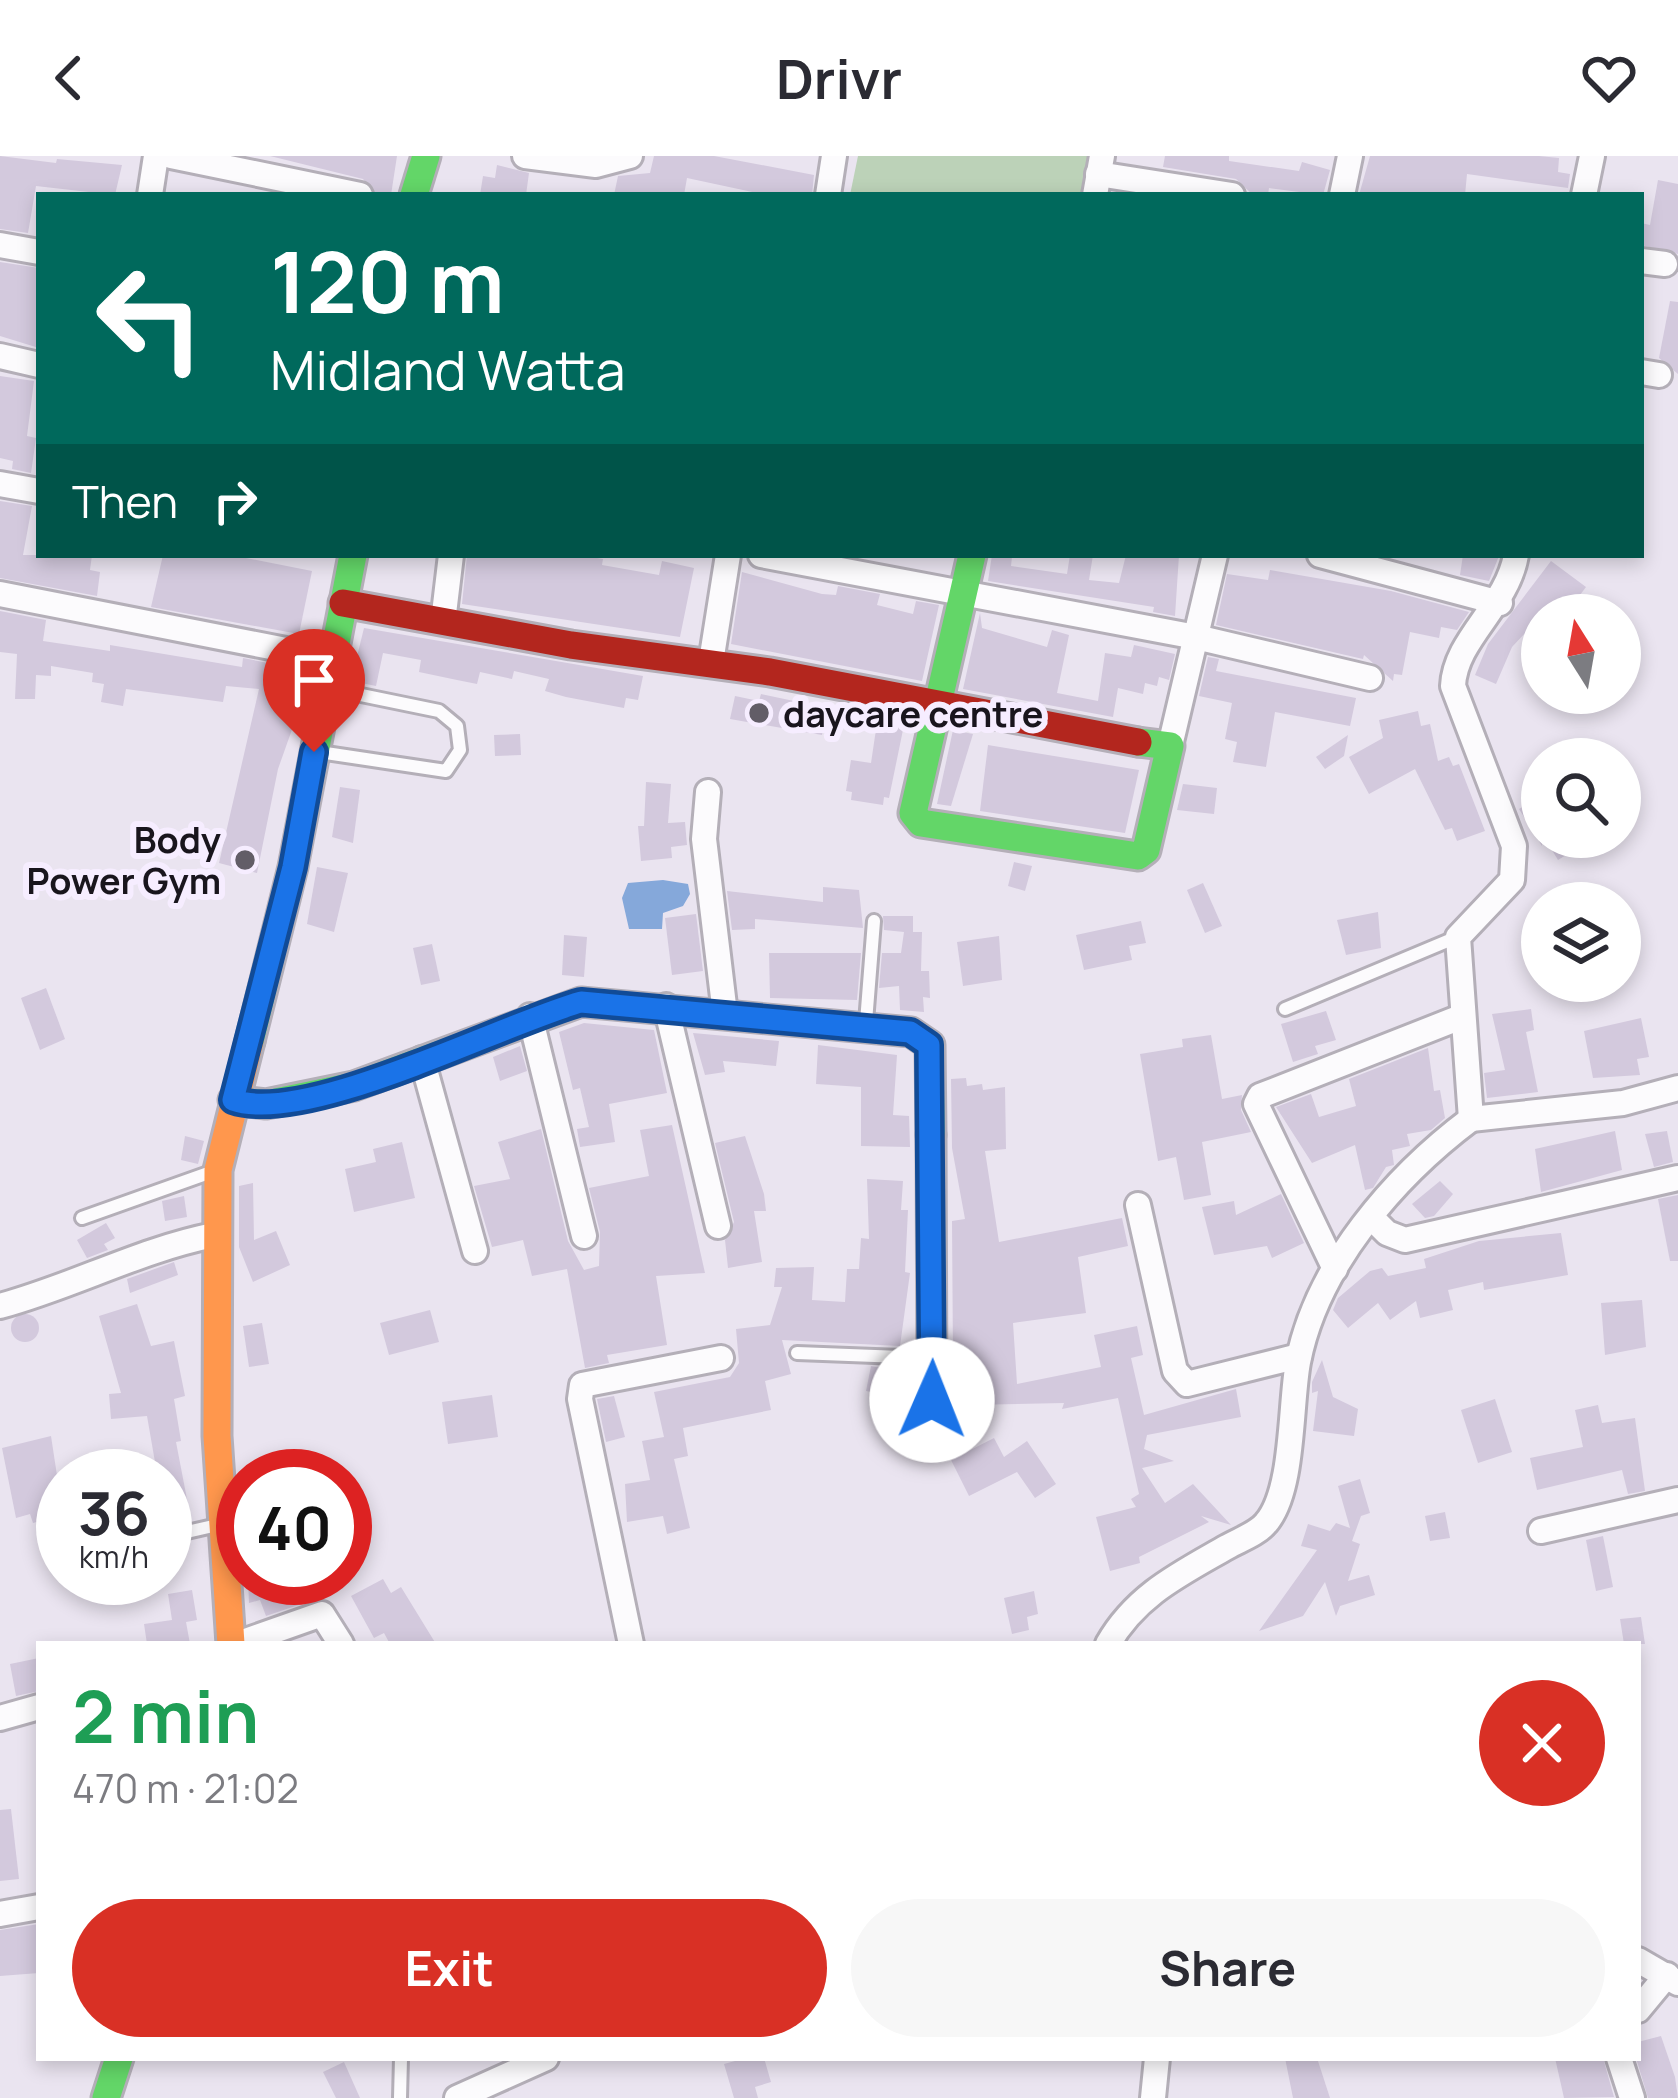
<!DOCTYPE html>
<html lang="en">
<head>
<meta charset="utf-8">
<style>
	body { margin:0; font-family:Manrope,sans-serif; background:#f7f7f7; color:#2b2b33; height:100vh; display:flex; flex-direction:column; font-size:45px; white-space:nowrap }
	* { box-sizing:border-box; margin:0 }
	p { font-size:39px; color:#7c7c81 }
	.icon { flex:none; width:66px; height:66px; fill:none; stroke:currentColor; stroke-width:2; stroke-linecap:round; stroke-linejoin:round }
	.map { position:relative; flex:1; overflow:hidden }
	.side { position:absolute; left:36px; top:1485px; width:1605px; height:420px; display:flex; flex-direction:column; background:#fff; border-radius:0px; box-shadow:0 6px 18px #0003 }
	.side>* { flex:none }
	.hud { position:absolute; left:36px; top:36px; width:1608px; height:366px; border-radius:0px; box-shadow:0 6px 18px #0003; background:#00695c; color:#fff; overflow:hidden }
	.needle { width:78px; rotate:349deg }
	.controls { position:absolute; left:1521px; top:438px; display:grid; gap:24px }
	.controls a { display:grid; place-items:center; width:120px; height:120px; border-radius:50%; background:#fff; box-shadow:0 6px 18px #0003; font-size:60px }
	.speed { position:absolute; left:36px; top:1293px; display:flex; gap:24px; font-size:60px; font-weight:700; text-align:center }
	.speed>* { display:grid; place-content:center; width:156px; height:156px; border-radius:50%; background:#fff; box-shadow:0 6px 18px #0003; line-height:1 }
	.speed small { font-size:30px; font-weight:400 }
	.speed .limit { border:18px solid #d22; background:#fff; color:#111 }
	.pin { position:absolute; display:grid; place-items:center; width:102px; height:102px; color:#fff; margin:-123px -51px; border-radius:50% 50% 50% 0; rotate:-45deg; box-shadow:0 0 12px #0007 }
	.pin .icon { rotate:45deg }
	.me { position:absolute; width:132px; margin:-66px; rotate:1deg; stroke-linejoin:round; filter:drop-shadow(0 0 9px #0008) }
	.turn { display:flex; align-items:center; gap:42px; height:252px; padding:0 36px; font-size:54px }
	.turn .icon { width:156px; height:156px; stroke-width:2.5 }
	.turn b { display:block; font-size:84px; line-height:102px }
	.then { display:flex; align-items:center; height:114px; padding:0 36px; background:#0003; gap:24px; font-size:45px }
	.round { display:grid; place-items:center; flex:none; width:126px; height:126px; border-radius:63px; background:#f7f7f7 }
	.head { display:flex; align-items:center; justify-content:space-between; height:204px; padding:0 36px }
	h1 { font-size:72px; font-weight:700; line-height:90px; color:#1e9e55 }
	.button { display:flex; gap:24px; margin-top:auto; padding:24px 36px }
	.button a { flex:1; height:138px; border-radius:72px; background:#d93025; color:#fff; font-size:48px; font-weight:700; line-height:138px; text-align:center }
	.button a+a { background:#f7f7f7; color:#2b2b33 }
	header { display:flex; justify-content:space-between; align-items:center; height:156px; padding:0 36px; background:#fff; font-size:54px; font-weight:700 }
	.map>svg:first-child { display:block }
</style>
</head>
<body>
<header><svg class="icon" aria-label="back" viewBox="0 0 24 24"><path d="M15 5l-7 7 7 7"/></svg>Drivr<svg class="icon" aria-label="heart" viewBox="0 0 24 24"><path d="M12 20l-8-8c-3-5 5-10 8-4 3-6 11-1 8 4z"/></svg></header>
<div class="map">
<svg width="1678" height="1942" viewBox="0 0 1678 1942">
	<rect width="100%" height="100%" fill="#eae4f0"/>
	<polygon fill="#bcd2b8" points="858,0 1098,0 1091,39 850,39"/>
	<polygon fill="#85a8da" points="663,724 688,728 690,738 683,750 663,757 662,773 629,773 622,742 628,727"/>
	<g fill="#d3c9dd">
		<polygon points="0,0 56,7 57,3 122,9 115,39 36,30 28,77 0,73"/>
		<polygon points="270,0 397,0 391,39 376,39 363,23"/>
		<polygon points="654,0 714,0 814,19 812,39 766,39 687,22 684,39 614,39 618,20 650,17"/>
		<polygon points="1165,0 1229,0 1229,5 1299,15 1302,6 1330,14 1323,39 1269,32 1268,39 1253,39 1236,23 1163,11"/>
		<polygon points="1370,0 1539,0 1559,2 1558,16 1570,18 1568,32 1467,18 1465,39 1359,39"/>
		<polygon points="497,9 529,17 526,39 480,39 483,20 495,22"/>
		<polygon points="1658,24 1678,28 1678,98 1641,89 1641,67 1650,69"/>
		<polygon points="0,106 39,112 39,192 0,180"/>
		<polygon points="1670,145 1678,146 1678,218 1659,202"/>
		<polygon points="0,220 34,225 27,280 36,282 31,317 12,313 13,305 0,302"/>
		<polygon points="0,345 32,350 23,399 92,399 90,414 100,416 97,440 0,422"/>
		<polygon points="163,399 231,399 312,415 299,478 151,451"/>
		<polygon points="467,399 585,400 603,403 602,409 659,419 662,405 694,412 680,481 462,448"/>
		<polygon points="992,399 1012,401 1011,410 1067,418 1070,399 1093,399 1089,424 1119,427 1126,399 1179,399 1175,460 1153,456 1154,451 988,425"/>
		<polygon points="1463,399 1499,400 1489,425 1460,419"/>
		<polygon points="1551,405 1586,431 1565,459 1542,459 1512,491 1496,528 1475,519 1488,488"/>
		<polygon points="1270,414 1391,435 1469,456 1457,474 1441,471 1439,482 1410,476 1402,519 1394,518 1393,525 1364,499 1363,503 1216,469 1227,418 1268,424"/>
		<polygon points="742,416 822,438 836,439 838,430 880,438 877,449 913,458 916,445 939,449 922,525 731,488"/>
		<polygon points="0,455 46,464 43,485 110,495 110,489 242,511 243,502 303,514 300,551 278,613 257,717 219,707 259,533 226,530 223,546 126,533 123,550 101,546 104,528 92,526 93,517 51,510 51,520 36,519 35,543 15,543 17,498 0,496"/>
		<polygon points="980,457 982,472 1047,491 1052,474 1069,479 1057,537 1098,545 1105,497 1131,501 1134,489 1175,498 1169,524 1159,521 1157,530 1145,527 1143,538 1118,532 1113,561 963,533"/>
		<polygon points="364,472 643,520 638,544 626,542 624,552 566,541 545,535 549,523 514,515 512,523 480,516 477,528 457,524 419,516 421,504 383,497 376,530 351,525"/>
		<polygon points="1208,501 1219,503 1216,515 1356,542 1350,570 1275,556 1266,611 1233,606 1237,586 1225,583 1232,547 1199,540"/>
		<polygon points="761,538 827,552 822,579 730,563 735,540 759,545"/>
		<polygon points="1418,555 1421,570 1430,568 1438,605 1449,601 1453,610 1459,608 1485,675 1457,685 1452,672 1445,674 1415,613 1369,638 1349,601 1383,582 1379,564"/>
		<polygon points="878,560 904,569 889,642 884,641 883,649 851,644 852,636 846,635 851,604 871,607"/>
		<polygon points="953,574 973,578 951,650 937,648"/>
		<polygon points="520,578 521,599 495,600 494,579"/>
		<polygon points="1348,579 1344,600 1325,613 1316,601"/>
		<polygon points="988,589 1139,614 1125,677 980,655"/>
		<polygon points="646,626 671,628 668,667 685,666 687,689 671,691 672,702 641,705 638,670 644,670"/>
		<polygon points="1183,628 1217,632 1214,658 1177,654"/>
		<polygon points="340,631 360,634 353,687 332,681"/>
		<polygon points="1542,639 1542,690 1519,653"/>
		<polygon points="1544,681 1596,681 1558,704"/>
		<polygon points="1014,706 1032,710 1025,735 1008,730"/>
		<polygon points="317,711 348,717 334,776 307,768"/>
		<polygon points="1203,727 1222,770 1205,777 1187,734"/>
		<polygon points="823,731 859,734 863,772 755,763 755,773 732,774 727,735 823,746"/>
		<polygon points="1378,756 1381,792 1346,799 1337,764"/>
		<polygon points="696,758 703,815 672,819 665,762"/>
		<polygon points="883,760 913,760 913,776 922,776 921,815 929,815 930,842 923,841 924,856 900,854 899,830 879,832 882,797 901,797 904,776 884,774"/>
		<polygon points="1141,765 1146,787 1129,790 1132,804 1084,814 1076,779"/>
		<polygon points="564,779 587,781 584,821 562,819"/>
		<polygon points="999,780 1002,824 963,830 957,786"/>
		<polygon points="432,788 440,825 421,829 413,792"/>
		<polygon points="769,797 861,797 857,844 770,842"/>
		<polygon points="46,832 65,883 40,894 21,842"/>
		<polygon points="1531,853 1534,874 1526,876 1538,936 1487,942 1484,917 1505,914 1492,858"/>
		<polygon points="1326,855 1336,884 1315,890 1318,898 1293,906 1281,868"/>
		<polygon points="1641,862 1649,901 1637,903 1640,919 1593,922 1584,875"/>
		<polygon points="584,867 654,874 667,937 609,948 615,986 580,991 577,973 589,971 580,932 573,934 559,876"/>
		<polygon points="693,877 779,885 776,910 723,905 725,916 705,919"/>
		<polygon points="1211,879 1222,943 1242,939 1241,954 1251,976 1202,986 1211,1039 1184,1044 1176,1001 1158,1005 1140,898 1183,891 1182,883"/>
		<polygon points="818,889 897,899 893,959 909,960 910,991 861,990 861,931 816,928"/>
		<polygon points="520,890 527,915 500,925 493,901"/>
		<polygon points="1428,892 1434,935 1440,934 1445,962 1431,974 1407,978 1410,990 1392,994 1394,1009 1386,1011 1373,1032 1365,1034 1355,989 1312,1007 1276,951 1311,938 1319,961 1356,950 1349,923"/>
		<polygon points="966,922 967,930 982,928 983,934 1005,931 1006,993 985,995 999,1086 1122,1062 1128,1090 1078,1101 1086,1157 1013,1167 1017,1228 1101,1211 1094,1179 1137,1170 1143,1199 1131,1202 1144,1259 1236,1233 1241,1261 1147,1279 1144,1293 1174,1305 1142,1312 1165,1347 1193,1328 1231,1369 1201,1360 1209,1366 1139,1401 1140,1407 1110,1415 1096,1361 1136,1351 1131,1343 1139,1338 1118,1242 1062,1253 1064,1247 969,1249 968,1202 953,1204 952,1065 965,1063 952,992 951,923"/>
		<polygon points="672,969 705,1117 656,1120 667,1189 607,1199 609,1207 585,1212 567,1113 532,1120 523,1084 492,1091 474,1030 510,1023 498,986 541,973 568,1085 584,1114 599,1110 600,1076 589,1032 649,1020 640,974"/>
		<polygon points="1615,975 1622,1014 1541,1036 1535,993"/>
		<polygon points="1667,975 1673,1006 1654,1011 1645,978"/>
		<polygon points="185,980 204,985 198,1008 181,1004"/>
		<polygon points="745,980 764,1038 766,1055 754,1055 762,1106 728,1112 725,1084 734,1066 715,987"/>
		<polygon points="402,986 415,1042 354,1056 345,1013 376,1006 373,993"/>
		<polygon points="867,1023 903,1025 901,1054 908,1054 905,1116 910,1117 900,1190 782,1184 791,1218 765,1225 771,1254 683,1272 688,1300 674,1303 690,1372 667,1378 663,1360 627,1366 625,1328 650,1324 642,1285 664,1281 654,1236 730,1221 739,1207 736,1173 770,1169 782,1131 774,1131 776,1112 814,1111 812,1144 845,1146 847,1113 859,1113 861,1082 869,1083"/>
		<polygon points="1440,1025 1453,1038 1434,1060 1425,1062 1412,1048"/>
		<polygon points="253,1027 254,1084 276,1075 290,1109 253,1126 239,1091 239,1030"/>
		<polygon points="1281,1038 1304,1087 1272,1102 1267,1090 1214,1099 1202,1051 1234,1045 1236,1059"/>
		<polygon points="1678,1039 1678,1105 1670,1105 1658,1043"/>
		<polygon points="184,1040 187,1061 165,1065 162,1045"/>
		<polygon points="106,1067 115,1082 104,1088 108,1094 87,1102 77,1084"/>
		<polygon points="1561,1077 1568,1119 1484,1134 1483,1126 1448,1134 1453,1154 1420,1162 1416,1145 1390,1164 1378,1147 1348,1172 1333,1154 1338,1142 1370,1115 1382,1112 1388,1120 1426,1112 1424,1103 1479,1085"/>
		<polygon points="174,1106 178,1119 130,1137 127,1123"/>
		<polygon points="1642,1144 1646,1191 1605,1199 1601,1147"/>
		<polygon points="137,1148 151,1190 174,1185 185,1240 174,1243 181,1285 176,1286 191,1364 165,1370 165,1320 125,1320 124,1312 155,1306 147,1260 111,1263 109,1238 121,1237 99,1160"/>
		<polygon points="430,1154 439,1186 389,1199 380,1167"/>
		<circle cx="25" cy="1172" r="14"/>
		<polygon points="262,1167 269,1208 249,1211 243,1170"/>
		<polygon points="1322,1204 1333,1241 1358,1253 1354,1280 1313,1275 1318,1235 1312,1237 1312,1226"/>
		<polygon points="871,1210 911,1218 907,1243 866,1235"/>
		<polygon points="492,1239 498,1281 448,1288 442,1246"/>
		<polygon points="614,1240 625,1281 606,1286 597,1243"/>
		<polygon points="1495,1243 1512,1296 1478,1307 1461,1254"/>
		<polygon points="1598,1249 1602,1267 1635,1262 1645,1335 1628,1338 1622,1314 1537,1334 1530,1302 1583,1291 1575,1254"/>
		<polygon points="51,1280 63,1359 33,1367 30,1358 16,1362 2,1292"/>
		<polygon points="994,1282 1004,1301 1027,1285 1056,1328 1035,1342 1017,1316 969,1340 951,1304"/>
		<polygon points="1360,1323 1370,1357 1361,1360 1352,1385 1360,1388 1348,1425 1369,1419 1375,1439 1340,1450 1336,1460 1325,1426 1303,1460 1259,1475 1317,1394 1301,1390 1308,1368 1330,1375 1336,1367 1350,1372 1338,1330"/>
		<polygon points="1445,1356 1450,1382 1430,1385 1425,1360"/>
		<polygon points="1603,1380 1613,1431 1596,1435 1586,1384"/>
		<polygon points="248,1422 292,1422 304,1447 266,1460 260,1444 249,1447"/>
		<polygon points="383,1423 391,1437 401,1431 436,1488 390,1488 384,1477 374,1482 351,1440"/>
		<polygon points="192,1434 197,1464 186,1466 190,1488 147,1488 144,1468 172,1464 168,1438"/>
		<polygon points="1034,1435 1038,1458 1027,1461 1029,1474 1012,1478 1004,1442"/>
		<polygon points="1641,1461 1645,1488 1624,1488 1620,1463"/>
		<polygon points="39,1502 39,1535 16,1540 10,1508"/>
		<polygon points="11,1653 19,1723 0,1725 0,1654"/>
		<polygon points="39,1768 39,1817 0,1820 0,1774"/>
		<polygon points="1661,1880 1675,1921 1678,1942 1648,1942 1636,1902 1638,1886"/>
		<polygon points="746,1902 764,1902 771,1926 755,1931 758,1942 734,1942 724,1908"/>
		<polygon points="1285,1902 1317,1902 1330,1942 1293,1942"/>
		<polygon points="1555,1902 1603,1902 1614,1941 1564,1942"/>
		<polygon points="344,1906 360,1942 336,1942 323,1916"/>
	</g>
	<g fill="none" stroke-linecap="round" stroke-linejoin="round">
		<g stroke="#b4afb8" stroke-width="18">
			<g id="lane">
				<polyline points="319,596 446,615 460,594 457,570 439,555 327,532"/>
				<polyline points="1285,853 1457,781"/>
				<polyline points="866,866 874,765"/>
				<polyline points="82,1062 217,1014"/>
				<polyline points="797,1197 927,1202"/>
				<polyline points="165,1381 222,1368"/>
				<polyline points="400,1942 401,1902"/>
			</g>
		</g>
		<g stroke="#b4afb8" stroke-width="30">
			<g id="street">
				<polyline points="171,0 360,39"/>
				<polyline points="525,0 596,9 630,0"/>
				<polyline points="1098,18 1232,39"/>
				<polyline points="150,39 156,0"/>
				<polyline points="828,39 834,0"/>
				<polyline points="1095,39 1102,0"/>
				<polyline points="1342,39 1350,0"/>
				<polyline points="1584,39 1592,0"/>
				<polyline points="0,89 39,96"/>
				<polyline points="1641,105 1665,108"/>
				<polyline points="0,200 39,209"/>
				<polyline points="1641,216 1659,219"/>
				<polyline points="0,328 39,335"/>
				<polyline points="761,399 1196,481 1370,522"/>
				<polyline points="1320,399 1500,447"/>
				<polyline points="0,438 332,503"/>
				<polyline points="443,466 451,399"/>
				<polyline points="711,506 728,399"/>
				<polyline points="1170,590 1215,399"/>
				<polyline points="708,636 704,683 725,858"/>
				<polyline points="666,850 718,1070"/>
				<polyline points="530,860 584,1080"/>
				<polyline points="422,903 475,1095"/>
				<path d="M1471,963L1458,781L1512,724L1514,690L1453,530C1455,483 1507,451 1516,399"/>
				<polyline points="1471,963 1623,947 1678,932"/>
				<polyline points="1138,1049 1175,1215 1187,1228 1299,1200"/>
				<polyline points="1371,1061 1387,1077 1405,1084 1678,1022"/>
				<polyline points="1335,1113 1256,948 1260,940 1461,861"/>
				<path d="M0,1150C74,1130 139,1094 214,1079"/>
				<polyline points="1541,1375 1678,1344"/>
				<polyline points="237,1488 322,1458 341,1488"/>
				<polyline points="631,1488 580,1243 582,1229 721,1202"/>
				<path d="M1108,1488C1136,1439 1180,1418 1227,1391C1239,1384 1257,1378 1266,1367C1294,1335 1290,1249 1298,1206C1317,1109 1395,1020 1471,963"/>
				<polyline points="0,1562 39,1551"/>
				<polyline points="0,1758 39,1751"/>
				<polyline points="1638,1804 1678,1827"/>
				<polyline points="1638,1854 1667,1819"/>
				<polyline points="1619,1902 1632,1942"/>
				<polyline points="457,1942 546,1902"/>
				<polyline points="1153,1942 1157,1902"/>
			</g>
		</g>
		<g stroke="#b4afb8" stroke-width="33">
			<g id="fast">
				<polyline points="414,39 426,0"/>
				<polyline points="972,399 913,657 921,667 1138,700 1146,694 1170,590 1138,586"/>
				<polyline points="250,885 293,711 353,399"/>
				<polyline points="233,944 266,948 354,930 581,846 911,876 930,889 931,979"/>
				<polyline points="106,1942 119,1902"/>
			</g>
		</g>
		<g stroke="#b4afb8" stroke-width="33">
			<g id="slow">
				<polyline points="931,979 932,1244"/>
				<polyline points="231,1488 217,1280 218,1014 250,885"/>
			</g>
		</g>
		<g stroke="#b4afb8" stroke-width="33">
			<polyline id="jam" points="343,447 571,489 770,516 1138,586"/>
		</g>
		<use href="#lane" stroke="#fcfbfd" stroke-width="12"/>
		<use href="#street" stroke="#fcfbfd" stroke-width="24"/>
		<use href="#fast" stroke="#63d668" stroke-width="27"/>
		<use href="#slow" stroke="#ff974d" stroke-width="27"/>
		<use href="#jam" stroke="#b3261e" stroke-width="27"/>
	</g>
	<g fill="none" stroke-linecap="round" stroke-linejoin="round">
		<g stroke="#114b97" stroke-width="30">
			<path id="route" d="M314,596L293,711L233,944C306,970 499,869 581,846L910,876L929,889L932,1244"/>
		</g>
		<use href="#route" stroke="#1a73e8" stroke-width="21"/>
	</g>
	<g fill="#625d67" stroke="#f6edff" stroke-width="4.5">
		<circle cx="759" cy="557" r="12"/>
		<circle cx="245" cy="704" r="12"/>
	</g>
	<g text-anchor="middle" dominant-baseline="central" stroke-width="12" stroke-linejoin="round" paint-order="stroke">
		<g font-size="36" font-weight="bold" fill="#19151d" stroke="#f6edff" text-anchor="start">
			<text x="783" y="557">daycare centre</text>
			<text x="221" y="683" text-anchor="end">Body<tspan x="221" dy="41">Power Gym</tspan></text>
		</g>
	</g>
</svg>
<div class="controls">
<a><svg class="needle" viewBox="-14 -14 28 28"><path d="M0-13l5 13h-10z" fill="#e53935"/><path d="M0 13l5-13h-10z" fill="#7c7c81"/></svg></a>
<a><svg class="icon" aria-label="search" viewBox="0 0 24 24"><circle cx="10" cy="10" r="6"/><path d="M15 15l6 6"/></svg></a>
<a><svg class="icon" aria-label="layers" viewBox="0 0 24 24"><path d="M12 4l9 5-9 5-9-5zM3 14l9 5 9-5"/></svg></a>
</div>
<div class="speed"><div>36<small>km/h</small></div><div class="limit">40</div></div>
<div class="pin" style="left:314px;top:596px;background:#d93025"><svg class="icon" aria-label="arrive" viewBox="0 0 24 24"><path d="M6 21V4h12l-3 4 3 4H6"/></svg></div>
<svg class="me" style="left:932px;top:1244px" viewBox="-20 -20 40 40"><circle r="19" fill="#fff"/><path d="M0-13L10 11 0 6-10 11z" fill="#1a73e8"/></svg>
<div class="hud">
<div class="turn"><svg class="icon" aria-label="left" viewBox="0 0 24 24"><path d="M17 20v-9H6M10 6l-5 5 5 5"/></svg><div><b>120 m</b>Midland Watta</div></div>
<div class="then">Then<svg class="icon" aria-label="right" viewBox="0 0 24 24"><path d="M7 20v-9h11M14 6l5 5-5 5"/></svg></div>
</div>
<section class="side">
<div class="head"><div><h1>2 min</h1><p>470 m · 21:02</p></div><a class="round" style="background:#d93025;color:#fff"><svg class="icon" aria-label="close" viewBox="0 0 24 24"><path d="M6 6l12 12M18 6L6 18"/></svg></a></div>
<div class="button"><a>Exit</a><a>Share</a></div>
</section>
</div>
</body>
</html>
